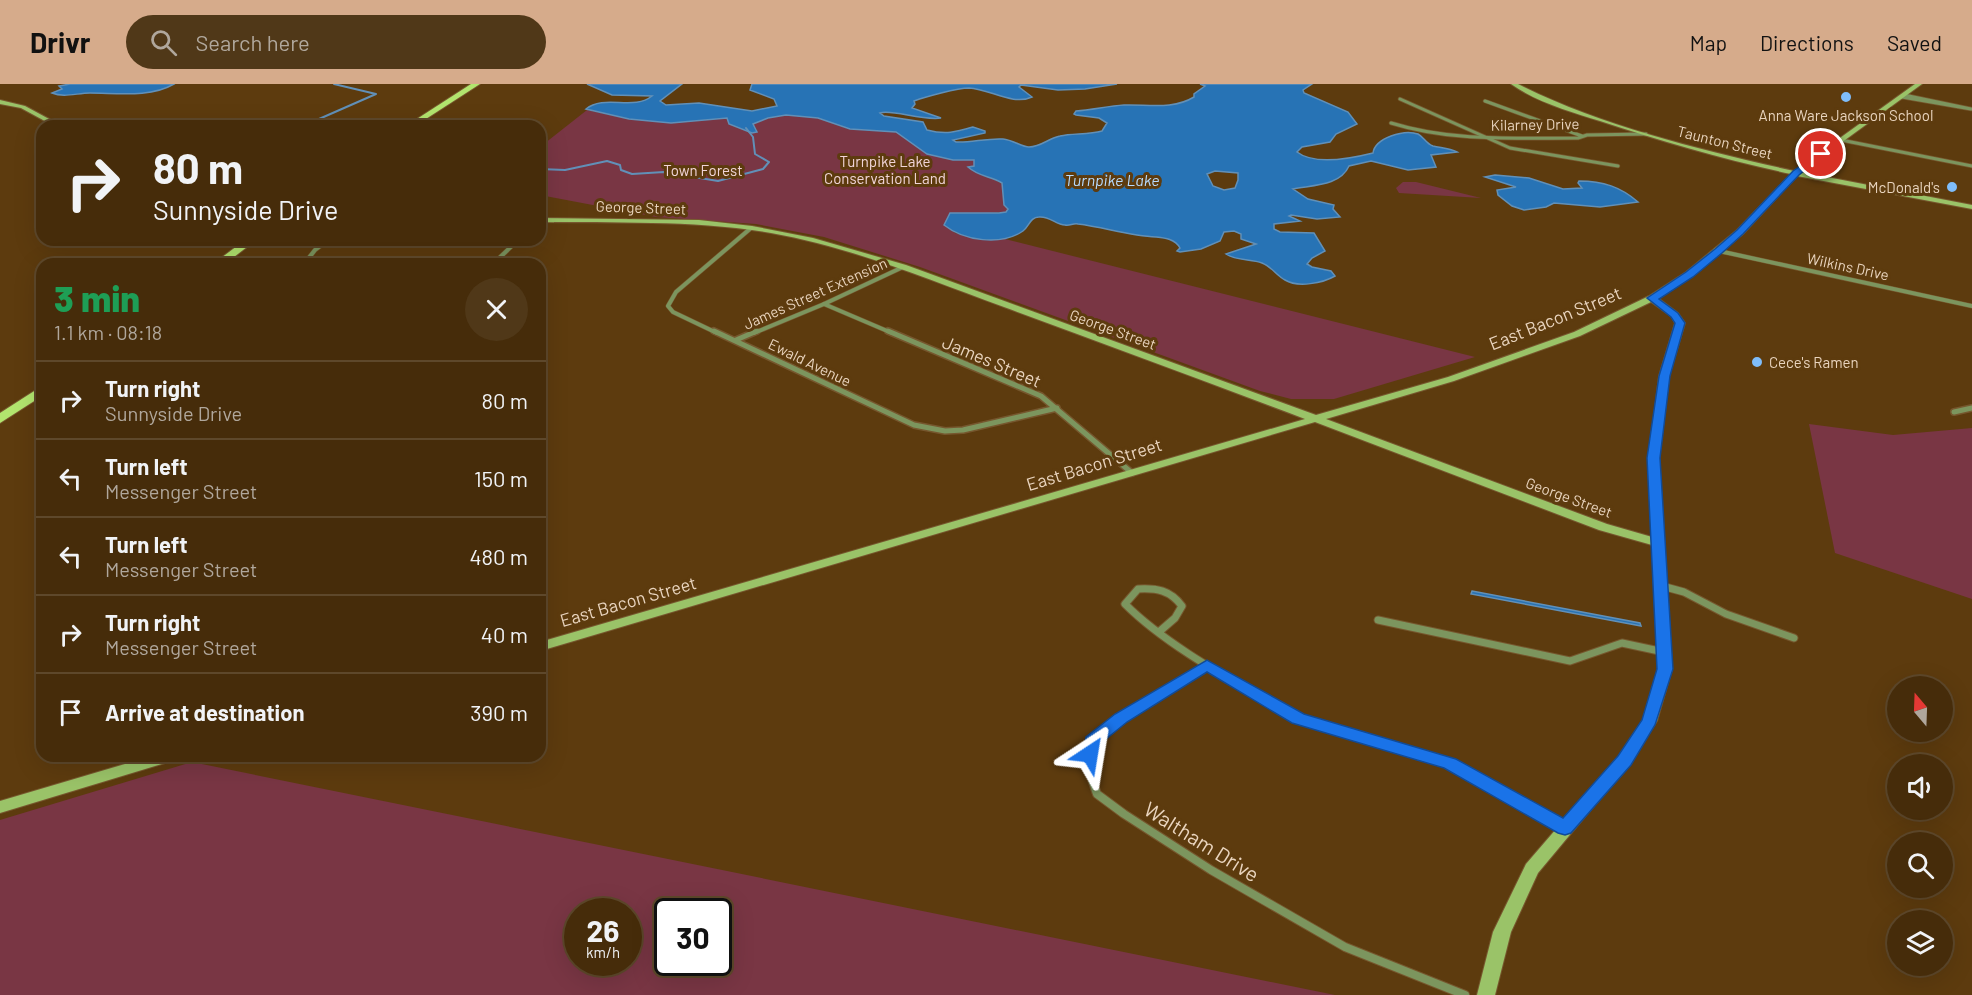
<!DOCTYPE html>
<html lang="en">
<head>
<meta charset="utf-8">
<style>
	body { margin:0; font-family:Barlow,sans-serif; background:#503818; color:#f1f3f6; height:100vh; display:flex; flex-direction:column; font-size:22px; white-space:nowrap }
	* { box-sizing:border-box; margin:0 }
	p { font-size:20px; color:#b0a79c }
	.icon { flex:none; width:33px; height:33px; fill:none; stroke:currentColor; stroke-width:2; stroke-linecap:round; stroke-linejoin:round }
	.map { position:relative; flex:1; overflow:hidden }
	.sheet { position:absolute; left:36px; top:174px; width:510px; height:504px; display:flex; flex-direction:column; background:#462c0a; border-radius:18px; box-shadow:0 6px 24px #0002,0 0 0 2px #5e482b }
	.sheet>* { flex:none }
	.banner { position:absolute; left:36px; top:36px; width:510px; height:126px; border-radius:18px; box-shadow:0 6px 24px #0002,0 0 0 2px #5e482b; background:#462c0a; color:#f1f3f6; overflow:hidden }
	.needle { width:39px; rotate:341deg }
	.tools { position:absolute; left:1887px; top:592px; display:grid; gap:12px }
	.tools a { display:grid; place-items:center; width:66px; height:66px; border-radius:50%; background:#462c0a; box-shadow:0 6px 24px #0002,0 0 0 2px #5e482b; font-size:30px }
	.speed { position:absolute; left:564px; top:814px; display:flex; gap:12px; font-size:30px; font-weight:700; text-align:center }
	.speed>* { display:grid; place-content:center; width:78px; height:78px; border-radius:50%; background:#462c0a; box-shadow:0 6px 24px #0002,0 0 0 2px #5e482b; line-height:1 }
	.speed small { font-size:15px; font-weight:400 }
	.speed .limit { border:3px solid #111; border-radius:9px; background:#fff; color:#111 }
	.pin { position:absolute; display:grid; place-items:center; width:51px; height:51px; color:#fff; margin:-26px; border:3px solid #fff; border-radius:50%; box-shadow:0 2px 6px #0007 }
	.me { position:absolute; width:66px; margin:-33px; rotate:33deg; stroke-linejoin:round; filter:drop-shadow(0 0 4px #0008) }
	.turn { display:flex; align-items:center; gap:21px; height:126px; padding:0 18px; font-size:27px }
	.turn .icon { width:78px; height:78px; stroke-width:2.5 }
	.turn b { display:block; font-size:42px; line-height:51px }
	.round { display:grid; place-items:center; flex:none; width:63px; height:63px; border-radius:32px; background:#503818 }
	.headline { display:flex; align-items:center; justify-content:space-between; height:102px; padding:0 18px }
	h1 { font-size:36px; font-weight:800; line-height:45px; color:#1e9e55 }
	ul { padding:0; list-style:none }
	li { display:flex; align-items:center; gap:18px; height:78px; padding:0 18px; border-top:2px solid #5e482b }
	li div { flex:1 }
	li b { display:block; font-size:22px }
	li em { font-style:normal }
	header { display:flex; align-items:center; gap:36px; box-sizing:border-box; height:84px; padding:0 30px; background:#d6ab8b; color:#111 }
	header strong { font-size:28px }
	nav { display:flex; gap:33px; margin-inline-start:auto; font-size:21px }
	.search { width:420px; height:54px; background:#503818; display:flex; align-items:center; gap:15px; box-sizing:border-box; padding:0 21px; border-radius:33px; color:#b0a79c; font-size:22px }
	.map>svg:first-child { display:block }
</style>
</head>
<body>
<header>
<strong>Drivr</strong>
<div class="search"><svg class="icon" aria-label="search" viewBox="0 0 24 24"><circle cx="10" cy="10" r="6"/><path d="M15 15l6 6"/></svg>Search here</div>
<nav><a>Map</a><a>Directions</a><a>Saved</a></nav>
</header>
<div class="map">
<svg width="1972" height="911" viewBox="0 0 1972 911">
	<rect width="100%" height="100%" fill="#5d3b0e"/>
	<g fill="#793644" fill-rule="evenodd">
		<path d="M587,26L629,35L671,39L727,34L730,37L757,46L753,40C775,29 803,30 826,36C835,39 842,44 851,45C866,47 884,43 897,48C905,51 909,58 916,62C928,69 960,75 974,76V82L969,83C979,93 991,92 1002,100L1008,125L1006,128L975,130L950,129L947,134L955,149L987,156L1001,154L1475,273L1334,315H1291L1260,307L920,183L824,153L756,140L656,133L540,111V63Z"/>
		<polygon points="1403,98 1416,98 1481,114 1399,109 1396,104"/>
		<polygon points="1809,340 1893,351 1972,344 1972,515 1835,469"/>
		<path d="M192,678L1335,911H0V736ZM578,828H628V879H578ZM668,828H718V879H668Z"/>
	</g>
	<g fill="#2773b5" stroke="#6190b8" stroke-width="1.5" fill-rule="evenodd">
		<path d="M70,0H174C150,14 117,9 90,9C77,9 64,14 52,9L62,5L59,2Z"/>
		<path d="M587,0H682L660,17L666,21L699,19L752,27L777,22L774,15L750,6L752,0H1117L1085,5L1058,6L1021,1L1019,3L1032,13C1013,22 990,5 969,4C957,4 925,13 914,17L915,20L912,24L941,34C922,37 892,25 880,29L884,32L923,38L927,46C946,51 956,48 973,43L985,47V49L953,56L956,58C970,59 987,54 1003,55C1013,56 1022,63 1029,63C1041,63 1049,54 1060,52C1073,49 1088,51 1102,47L1107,39L1099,34L1076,31L1074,30L1076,27C1092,26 1108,22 1124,21C1147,20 1173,26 1194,13V10L1205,2L1200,0H1312L1303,6L1304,9L1348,28L1357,40L1336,50L1330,58L1302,63L1297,68C1315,82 1353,74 1373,69C1375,54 1404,45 1418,50C1424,53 1426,60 1433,62C1441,64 1449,64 1457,68L1431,71L1436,83L1408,86L1371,77L1349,82C1340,102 1313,101 1293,105L1308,115L1334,121L1333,125L1340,133L1317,135L1291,131L1289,132L1300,137L1274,140V145L1280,148L1314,149L1325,167L1312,174L1307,180L1312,183L1331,187L1335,192C1323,199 1298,204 1285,196C1276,191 1272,183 1262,179C1251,175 1236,177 1226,170L1256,160L1241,155V150L1234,147L1224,148L1220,157L1201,165L1180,168L1177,167L1180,164C1175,155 1165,154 1156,153C1129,152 1104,143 1078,140C1073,139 1070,142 1065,141C1056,141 1050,132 1039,133C1030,133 1029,143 1023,147C1001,162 964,157 944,141L950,129H999L1006,128L1008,125L1004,121L1002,99C991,92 979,93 968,83L974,82V76H953L927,70L896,48L850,45L818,34L786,31L768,34L753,40L757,48L752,49L729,40L727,34L671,39L629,35L586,25C604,10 634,27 652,12L612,11ZM1215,87L1238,89V96L1235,104L1224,106L1213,102L1207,90Z"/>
		<path d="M1495,91L1529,94L1563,105L1582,104L1578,99L1579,97C1603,97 1621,103 1638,118L1600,123L1554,119L1546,123L1524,126L1512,122L1498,111L1497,106L1516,103L1485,93Z"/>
		<polygon points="1472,507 1640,539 1641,542 1471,510"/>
	</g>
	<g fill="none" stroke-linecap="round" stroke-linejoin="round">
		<g stroke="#6190b8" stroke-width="2">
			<polyline points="316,42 319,35 376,10 334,0"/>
			<polyline points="540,85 565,86 607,77 620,81 621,86 632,90 664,88 718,97 763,85 769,78 755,70 753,53 746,44"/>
		</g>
		<g stroke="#76572e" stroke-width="4.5">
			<g id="street-far4">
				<polyline points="1902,13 1971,25 1904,11"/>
				<polyline points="1400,15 1510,64 1618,82"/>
				<polyline points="1485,17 1582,52"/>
				<path d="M1391,39C1452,58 1515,54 1578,54L1587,51L1646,50"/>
				<polyline points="1841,56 1972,82"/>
			</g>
		</g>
		<g stroke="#76572e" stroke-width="5">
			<g id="street-far3">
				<polyline points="1719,167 1972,222"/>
				<polyline points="304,180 315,166 328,156"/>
				<polyline points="493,180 518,156"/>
				<polyline points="824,220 892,249"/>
				<polyline points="717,249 673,228 668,222 676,208 751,144"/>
				<polyline points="754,249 824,220 903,183"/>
			</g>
		</g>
		<g stroke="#76572e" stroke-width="8">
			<g id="street-far2">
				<polyline points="714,247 914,341 945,347 963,346 1057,324"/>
				<polyline points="888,247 1041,312 1132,389"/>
				<polyline points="736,256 757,247"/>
				<polyline points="1954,328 1972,324"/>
			</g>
		</g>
		<g stroke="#76572e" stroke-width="9">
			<g id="street-far1">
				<polyline points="1662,502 1684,508 1726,530 1794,554"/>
				<polyline points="1378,536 1570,577 1622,559 1664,568"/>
				<path d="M1160,547L1175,534L1182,522C1170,506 1157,504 1138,505L1125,520C1170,565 1243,602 1298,635L1312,639"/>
				<polyline points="1115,639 1207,581"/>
			</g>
		</g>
		<g stroke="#76572e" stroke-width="10">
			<g id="street">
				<polyline points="1116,638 1092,657 1088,684 1097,710 1124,730 1211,786 1345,863 1465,911"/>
				<polyline points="1307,638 1450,679 1565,744"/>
			</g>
		</g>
		<g stroke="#76572e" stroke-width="2">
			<g id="secondary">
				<path d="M1511,0H1518C1600,42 1705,67 1794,87L1915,0H1922L1801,88L1972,121V125L1797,92L1743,150L1692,192L1658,214L1678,229L1685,239L1669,292L1659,374L1672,585L1657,637L1629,680L1538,789L1511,848L1495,911H1477L1493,848L1526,780L1619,672L1643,636L1658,585L1652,461L1599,446L1315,338L540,567V558L1305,335C1205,297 1104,260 1004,223C927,195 851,163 771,149C695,136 617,139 540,138V134L699,136L752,142L813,154L906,181L1316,331L1448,293L1574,248L1649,212L1686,188L1737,146L1791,90C1726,76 1663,58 1600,37C1571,28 1536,18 1511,0ZM1651,218L1672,233L1675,239L1659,292L1649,374L1652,453L1607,440L1326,335L1454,297L1580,252Z"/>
				<polygon points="0,16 25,22 62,42 54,42 21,24 0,20"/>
				<polygon points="152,672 177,672 175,676 0,729 0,717"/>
			</g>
		</g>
		<g stroke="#76572e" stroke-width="2">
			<g id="primary">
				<polygon points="471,0 480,0 415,42 406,42"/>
				<polygon points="245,156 256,156 225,180 213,180"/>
				<polygon points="42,302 42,312 0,339 0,329"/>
			</g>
		</g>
		<use href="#street-far4" stroke="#7c955e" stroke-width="3"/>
		<use href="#street-far3" stroke="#7c955e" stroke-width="4"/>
		<use href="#street-far2" stroke="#7c955e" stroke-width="5"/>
		<use href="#street-far1" stroke="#7c955e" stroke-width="7"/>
		<use href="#street" stroke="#7c955e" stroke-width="8"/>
		<use href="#secondary" fill="#9ac368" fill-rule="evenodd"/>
		<use href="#primary" fill="#b2e56e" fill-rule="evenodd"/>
	</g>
	<polygon fill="#1a73e8" stroke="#114b97" stroke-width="1.5" points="1819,69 1825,70 1799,91 1743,150 1722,169 1693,193 1659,215 1678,229 1685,239 1670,292 1660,374 1673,585 1655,641 1631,681 1571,749 1565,751 1558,749 1444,684 1292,639 1207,588 1127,638 1100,660 1096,675 1090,677 1084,675 1082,670 1086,653 1115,630 1207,576 1304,630 1456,675 1563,734 1618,672 1642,636 1657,585 1647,374 1659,292 1675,239 1671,233 1647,214 1686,188 1715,165 1737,146 1793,87"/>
	<g fill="#7fbdfa" stroke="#5d3b0e" stroke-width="2">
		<circle cx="1846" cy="13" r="6"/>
		<circle cx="1952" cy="103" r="6"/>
		<circle cx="1757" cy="278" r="6"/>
	</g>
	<g text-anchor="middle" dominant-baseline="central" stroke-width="6" stroke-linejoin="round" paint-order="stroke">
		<g font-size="15" fill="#e9d4be" stroke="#5d3b0e">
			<text x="1846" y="31">Anna Ware Jackson School</text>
			<text x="1940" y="103" text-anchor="end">McDonald's</text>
			<text x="1769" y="278" text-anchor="start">Cece's Ramen</text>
		</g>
		<g font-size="15" fill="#e9d4be" stroke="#5d3b0e">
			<text transform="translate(1535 40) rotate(-1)">Kilarney Drive</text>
			<text transform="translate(1725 58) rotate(14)">Taunton Street</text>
			<text transform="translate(641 123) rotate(2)">George Street</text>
			<text transform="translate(1848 182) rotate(12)">Wilkins Drive</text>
			<text transform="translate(815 209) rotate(-24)">James Street Extension</text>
			<text transform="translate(1113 245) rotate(20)">George Street</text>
			<text transform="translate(810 278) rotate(26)">Ewald Avenue</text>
			<text transform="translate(1569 413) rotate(20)">George Street</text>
		</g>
		<g font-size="15" fill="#f1d5d9" stroke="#5d3b0e">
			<text x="885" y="77">Turnpike Lake<tspan x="885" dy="17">Conservation Land</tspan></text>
			<text x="703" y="86">Town Forest</text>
		</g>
		<g font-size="16" font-style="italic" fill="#b7dbff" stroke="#5d3b0e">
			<text x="1112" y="95">Turnpike Lake</text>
		</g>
		<g font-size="18" fill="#e9d4be" stroke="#5d3b0e">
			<text transform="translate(1555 234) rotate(-22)">East Bacon Street</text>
			<text transform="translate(992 277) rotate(23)">James Street</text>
			<text transform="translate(1094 380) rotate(-17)">East Bacon Street</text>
			<text transform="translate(628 517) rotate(-16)">East Bacon Street</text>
		</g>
		<g font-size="21" fill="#e9d4be" stroke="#5d3b0e">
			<text transform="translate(1202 757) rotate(32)">Waltham Drive</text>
		</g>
	</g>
</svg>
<div class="tools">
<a><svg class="needle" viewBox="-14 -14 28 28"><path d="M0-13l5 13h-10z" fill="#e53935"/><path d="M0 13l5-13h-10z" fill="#b0a79c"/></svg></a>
<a><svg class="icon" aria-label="sound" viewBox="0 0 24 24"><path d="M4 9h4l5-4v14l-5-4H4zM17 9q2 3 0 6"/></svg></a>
<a><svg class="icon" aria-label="search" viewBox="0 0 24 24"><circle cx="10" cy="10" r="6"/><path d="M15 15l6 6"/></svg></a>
<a><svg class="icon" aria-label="layers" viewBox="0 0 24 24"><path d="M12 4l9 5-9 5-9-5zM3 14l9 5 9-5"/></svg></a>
</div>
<div class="speed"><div>26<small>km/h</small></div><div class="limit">30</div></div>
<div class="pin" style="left:1821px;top:70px;background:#d93025"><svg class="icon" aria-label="arrive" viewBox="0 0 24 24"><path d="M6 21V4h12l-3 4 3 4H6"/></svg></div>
<svg class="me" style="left:1090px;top:670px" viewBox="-20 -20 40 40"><path d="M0-17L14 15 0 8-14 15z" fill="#1a73e8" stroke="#fff" stroke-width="4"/></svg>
<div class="banner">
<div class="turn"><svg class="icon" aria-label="right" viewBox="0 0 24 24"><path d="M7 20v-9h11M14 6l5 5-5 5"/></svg><div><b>80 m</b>Sunnyside Drive</div></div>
</div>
<section class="sheet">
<div class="headline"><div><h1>3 min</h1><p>1.1 km · 08:18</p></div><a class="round"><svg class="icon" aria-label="close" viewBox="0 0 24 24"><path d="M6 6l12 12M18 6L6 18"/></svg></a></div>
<ul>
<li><svg class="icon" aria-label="right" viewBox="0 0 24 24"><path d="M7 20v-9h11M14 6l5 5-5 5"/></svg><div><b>Turn right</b><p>Sunnyside Drive</p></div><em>80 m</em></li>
<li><svg class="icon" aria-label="left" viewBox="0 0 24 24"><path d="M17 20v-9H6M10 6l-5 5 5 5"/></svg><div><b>Turn left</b><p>Messenger Street</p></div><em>150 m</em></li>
<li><svg class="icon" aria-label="left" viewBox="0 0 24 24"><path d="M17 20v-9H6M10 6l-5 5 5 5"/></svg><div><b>Turn left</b><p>Messenger Street</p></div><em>480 m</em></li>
<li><svg class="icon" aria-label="right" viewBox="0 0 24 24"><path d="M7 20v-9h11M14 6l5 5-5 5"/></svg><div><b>Turn right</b><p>Messenger Street</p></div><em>40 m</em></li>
<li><svg class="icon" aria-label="arrive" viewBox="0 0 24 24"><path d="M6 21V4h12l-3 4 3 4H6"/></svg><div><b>Arrive at destination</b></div><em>390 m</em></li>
</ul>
</section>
</div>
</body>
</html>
